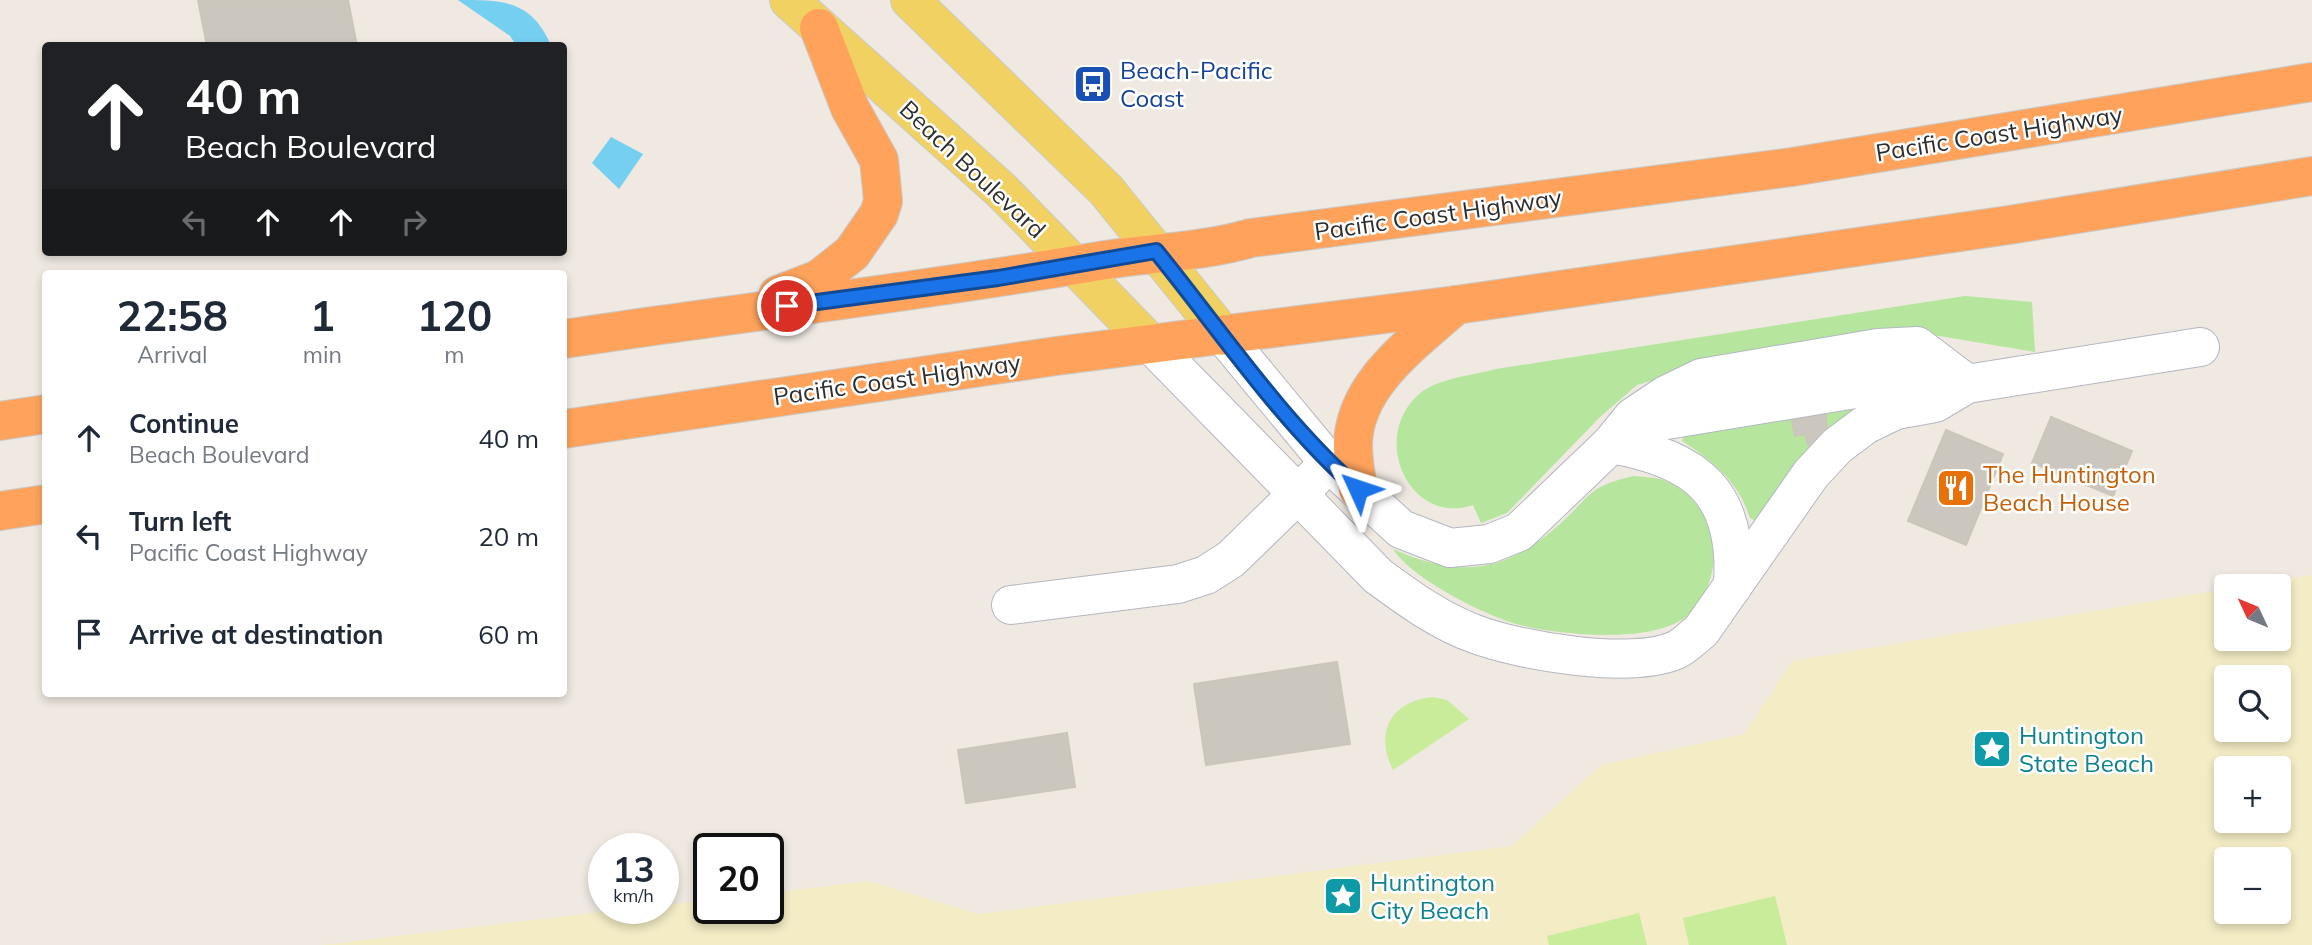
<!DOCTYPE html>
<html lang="en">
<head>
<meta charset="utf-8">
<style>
	body { margin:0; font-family:Mulish,sans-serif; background:#f2f2f3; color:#1f2937; height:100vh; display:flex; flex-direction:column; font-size:26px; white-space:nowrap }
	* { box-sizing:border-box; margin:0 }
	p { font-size:23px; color:#747a83 }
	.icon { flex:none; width:38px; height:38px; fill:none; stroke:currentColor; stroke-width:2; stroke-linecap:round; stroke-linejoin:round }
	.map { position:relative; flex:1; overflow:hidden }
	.panel { position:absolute; left:42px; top:270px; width:525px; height:427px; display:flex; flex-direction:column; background:#fff; border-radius:7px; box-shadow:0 4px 10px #0003 }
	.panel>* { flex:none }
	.hud { position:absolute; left:42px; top:42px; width:525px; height:214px; border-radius:7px; box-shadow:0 4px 10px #0003; background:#202124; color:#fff; overflow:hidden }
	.needle { width:46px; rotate:314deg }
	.tools { position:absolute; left:2214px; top:574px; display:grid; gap:14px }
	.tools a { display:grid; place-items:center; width:77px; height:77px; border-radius:7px; background:#fff; box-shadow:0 4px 10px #0003; font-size:35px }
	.speed { position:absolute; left:588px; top:833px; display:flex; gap:14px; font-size:35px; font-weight:700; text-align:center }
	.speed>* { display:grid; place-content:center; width:91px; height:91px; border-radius:50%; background:#fff; box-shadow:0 4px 10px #0003; line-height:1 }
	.speed small { font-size:18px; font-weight:400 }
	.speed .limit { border:4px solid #111; border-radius:10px; background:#fff; color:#111 }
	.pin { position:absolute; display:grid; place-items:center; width:60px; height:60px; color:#fff; margin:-30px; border:4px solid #fff; border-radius:50%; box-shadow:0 2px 7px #0007 }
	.me { position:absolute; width:77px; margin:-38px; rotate:312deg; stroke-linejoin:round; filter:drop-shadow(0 0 5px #0008) }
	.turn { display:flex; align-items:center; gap:24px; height:147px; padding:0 28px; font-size:32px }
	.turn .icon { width:91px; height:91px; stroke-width:2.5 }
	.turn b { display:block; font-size:49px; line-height:60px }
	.lanes { display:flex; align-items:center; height:66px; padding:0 28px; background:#0003; justify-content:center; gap:35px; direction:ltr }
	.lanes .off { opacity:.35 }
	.eta { display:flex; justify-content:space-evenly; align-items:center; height:119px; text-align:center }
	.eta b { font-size:42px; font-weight:700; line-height:49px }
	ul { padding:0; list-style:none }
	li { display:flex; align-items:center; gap:21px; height:98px; padding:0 28px }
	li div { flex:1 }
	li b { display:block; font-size:26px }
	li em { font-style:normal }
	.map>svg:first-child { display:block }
</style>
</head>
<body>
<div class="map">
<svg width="2312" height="945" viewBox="0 0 2312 945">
	<rect width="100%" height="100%" fill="#efe9e1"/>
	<g fill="#b6e59e">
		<path d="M1965,296L2032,302L2035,352L1921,333L1698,367L1637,385L1600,417L1507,513L1481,523L1473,505C1412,526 1371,443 1415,398C1433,378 1471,376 1496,369Z"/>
		<path d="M1847,404L1854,409L1760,523L1750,518C1739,482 1713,461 1682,441L1685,433Z"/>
		<path d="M1633,476C1642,477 1652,477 1660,479C1699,491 1721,535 1712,572C1707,591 1702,604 1686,617C1650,644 1562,635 1520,625C1486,616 1412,579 1393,549C1460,579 1505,573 1560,524C1592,495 1587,487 1633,476Z"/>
	</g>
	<path fill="#f3ecc5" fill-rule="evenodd" d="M2312,575V945H321L634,908H663V905L709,900V908H768V893L869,881L978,914L1512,846L1601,765L1744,734L1792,661L2226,589V639H2278V586H2245ZM2226,677H2278V730H2226ZM2226,768H2278V821H2226ZM2226,859H2278V912H2226Z"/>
	<g fill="#c9ec9a">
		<path d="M1433,697L1447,700L1469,719L1393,770C1374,732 1391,701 1433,697Z"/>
		<polygon points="1775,896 1787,945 1689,945 1683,918"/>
		<polygon points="1639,913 1647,945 1549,945 1547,936"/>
	</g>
	<g fill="#75cff0">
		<path d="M458,0C504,0 531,0 551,45H516L510,36Z"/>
		<polygon points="611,137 643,154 619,189 592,163"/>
	</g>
	<g fill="#cbc7bf" stroke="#cbc5ba" stroke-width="2">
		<polygon points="198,0 348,0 357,46 207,46"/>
		<polygon points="1825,409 1828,437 1814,449 1808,445 1805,434 1795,436 1791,416"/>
		<polygon points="2051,417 2132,451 2113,496 2032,463"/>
		<polygon points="1946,430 2003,454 1966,545 1908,521"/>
		<polygon points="1337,662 1350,744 1206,765 1194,684"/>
		<polygon points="1067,733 1075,787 966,803 958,750"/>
	</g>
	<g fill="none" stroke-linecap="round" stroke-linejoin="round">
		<g stroke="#b4b7c1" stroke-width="40">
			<g id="minor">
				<polyline points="1224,336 1330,464 1401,529 1450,548 1489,544 1519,532 1611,444 1633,417 1666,395 1701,378 1878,348 1917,346 1967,384"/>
				<path d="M1150,343L1378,576C1408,598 1439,621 1475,634C1520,651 1631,670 1676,650C1685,646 1693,637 1701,631L1811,474L1837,446L1865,425L1896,410L1935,403L1967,384L2200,347"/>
				<polyline points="1630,426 1940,375"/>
				<path d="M1611,444C1698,459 1739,493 1733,586"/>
				<polyline points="1011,605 1178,584 1206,575 1231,559 1315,477"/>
			</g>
		</g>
		<g stroke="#c9c9c9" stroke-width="40">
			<g id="major">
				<polyline points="789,0 1002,191 1150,343"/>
				<polyline points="910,0 1106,190 1224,336"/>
			</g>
		</g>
		<g stroke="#c9c9c9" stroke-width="40">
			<g id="highway">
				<polyline points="778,295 819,279 852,253 879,214 883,201 879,160 850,108 819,28"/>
				<path d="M564,339C742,312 921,292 1099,261C1148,253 1204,252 1251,238L1792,167L2312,82"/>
				<polyline points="0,421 46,414"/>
				<polyline points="564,429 1056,356 1456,305 2009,225 2312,176"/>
				<path d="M1358,489C1356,475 1353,460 1353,446C1353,384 1415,342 1456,305"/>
				<polyline points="0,511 46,504"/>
			</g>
		</g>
		<use href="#minor" stroke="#fff" stroke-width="38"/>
		<use href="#major" stroke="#f2d163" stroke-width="38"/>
		<use href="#highway" stroke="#ffa35c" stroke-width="38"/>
	</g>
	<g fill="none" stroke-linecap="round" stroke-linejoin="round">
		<g stroke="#114b97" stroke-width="18">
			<path id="route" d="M787,306L998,278L1156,251C1221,331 1280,420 1358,489"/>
		</g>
		<use href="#route" stroke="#1a73e8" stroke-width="12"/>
	</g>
	<defs>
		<g id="bus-square" transform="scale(2.0125)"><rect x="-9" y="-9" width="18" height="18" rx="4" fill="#1a4fb4" stroke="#fff"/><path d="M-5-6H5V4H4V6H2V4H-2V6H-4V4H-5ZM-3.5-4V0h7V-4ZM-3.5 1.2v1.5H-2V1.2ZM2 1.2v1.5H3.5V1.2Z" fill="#fff"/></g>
		<g id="restaurant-square" transform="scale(2.0125)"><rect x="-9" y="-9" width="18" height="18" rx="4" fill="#e8710a" stroke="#fff"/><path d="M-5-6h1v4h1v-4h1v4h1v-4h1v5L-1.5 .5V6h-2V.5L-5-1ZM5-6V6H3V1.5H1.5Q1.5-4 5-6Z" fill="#fff"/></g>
		<g id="sight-square" transform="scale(2.0125)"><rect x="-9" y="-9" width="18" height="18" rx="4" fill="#0f9aa8" stroke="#fff"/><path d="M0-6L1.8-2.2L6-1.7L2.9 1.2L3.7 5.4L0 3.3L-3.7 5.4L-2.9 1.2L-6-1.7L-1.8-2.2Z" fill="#fff"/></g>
	</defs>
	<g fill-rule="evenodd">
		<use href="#bus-square" x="1093" y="84"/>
		<use href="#restaurant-square" x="1956" y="488"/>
		<use href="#sight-square" x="1992" y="749"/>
		<use href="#sight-square" x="1343" y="896"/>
	</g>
	<g text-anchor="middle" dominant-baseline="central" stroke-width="5" stroke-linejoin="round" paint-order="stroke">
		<g font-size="24" fill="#164399" stroke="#fff" text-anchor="start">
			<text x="1120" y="70">Beach-Pacific<tspan x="1120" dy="28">Coast</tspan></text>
		</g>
		<g font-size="24" fill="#2e2e2e" stroke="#fff">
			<text transform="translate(1999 133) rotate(-9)">Pacific Coast Highway</text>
			<text transform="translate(973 169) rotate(43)">Beach Boulevard</text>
			<text transform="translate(1438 214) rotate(-8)">Pacific Coast Highway</text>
			<text transform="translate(897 379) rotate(-8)">Pacific Coast Highway</text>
		</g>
		<g font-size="24" fill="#c56008" stroke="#fff" text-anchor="start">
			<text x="1983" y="474">The Huntington<tspan x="1983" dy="28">Beach House</tspan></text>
		</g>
		<g font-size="24" fill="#0d838f" stroke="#fff" text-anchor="start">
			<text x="2019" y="735">Huntington<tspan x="2019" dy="28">State Beach</tspan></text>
			<text x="1370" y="882">Huntington<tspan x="1370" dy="28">City Beach</tspan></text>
		</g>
	</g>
</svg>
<div class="tools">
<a><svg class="needle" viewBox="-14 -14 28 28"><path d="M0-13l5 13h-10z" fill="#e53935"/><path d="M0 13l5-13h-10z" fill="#747a83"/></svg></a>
<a><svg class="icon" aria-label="search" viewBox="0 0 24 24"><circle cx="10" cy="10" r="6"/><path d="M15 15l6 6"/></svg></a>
<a>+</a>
<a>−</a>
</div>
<div class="speed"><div>13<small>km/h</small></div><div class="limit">20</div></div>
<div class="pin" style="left:787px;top:306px;background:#d93025"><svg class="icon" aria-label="arrive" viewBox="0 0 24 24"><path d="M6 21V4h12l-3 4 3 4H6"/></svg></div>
<svg class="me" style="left:1358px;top:489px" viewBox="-20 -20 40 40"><path d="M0-17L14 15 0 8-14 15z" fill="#1a73e8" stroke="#fff" stroke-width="4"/></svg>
<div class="hud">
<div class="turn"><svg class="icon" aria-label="ahead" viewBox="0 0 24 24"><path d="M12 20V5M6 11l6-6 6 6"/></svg><div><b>40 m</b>Beach Boulevard</div></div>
<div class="lanes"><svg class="icon off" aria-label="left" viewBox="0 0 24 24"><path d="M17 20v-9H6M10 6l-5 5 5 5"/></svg><svg class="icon" aria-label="ahead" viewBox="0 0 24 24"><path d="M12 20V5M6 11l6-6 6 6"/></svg><svg class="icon" aria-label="ahead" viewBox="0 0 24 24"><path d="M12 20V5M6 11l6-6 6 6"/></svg><svg class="icon off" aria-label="right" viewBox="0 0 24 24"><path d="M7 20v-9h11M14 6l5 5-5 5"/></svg></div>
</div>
<section class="panel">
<div class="eta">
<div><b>22:58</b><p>Arrival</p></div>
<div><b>1</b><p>min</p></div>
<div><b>120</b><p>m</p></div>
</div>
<ul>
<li><svg class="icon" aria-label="ahead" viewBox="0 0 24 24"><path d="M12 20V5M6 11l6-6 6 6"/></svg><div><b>Continue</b><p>Beach Boulevard</p></div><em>40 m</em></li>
<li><svg class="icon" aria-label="left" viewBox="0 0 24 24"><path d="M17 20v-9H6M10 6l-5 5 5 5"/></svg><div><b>Turn left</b><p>Pacific Coast Highway</p></div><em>20 m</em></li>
<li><svg class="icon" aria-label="arrive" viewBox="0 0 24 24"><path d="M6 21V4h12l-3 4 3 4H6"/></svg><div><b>Arrive at destination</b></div><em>60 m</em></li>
</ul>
</section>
</div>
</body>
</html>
